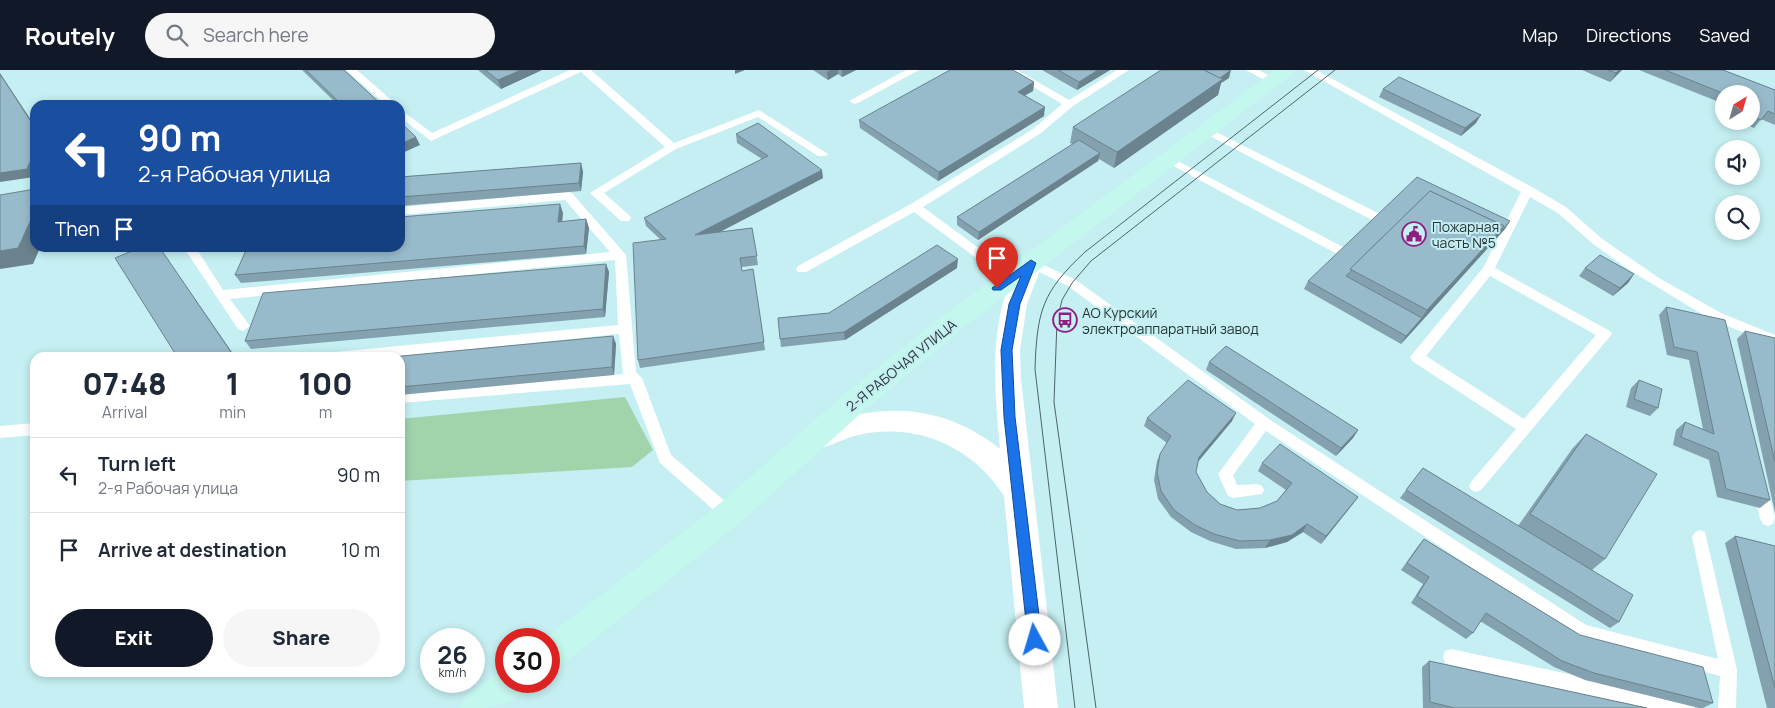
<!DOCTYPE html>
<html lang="en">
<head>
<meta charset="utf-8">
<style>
	body { margin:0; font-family:Manrope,sans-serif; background:#f6f6f7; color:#1f2937; height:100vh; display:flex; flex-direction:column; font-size:19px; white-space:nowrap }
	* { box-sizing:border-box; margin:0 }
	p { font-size:16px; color:#747a83 }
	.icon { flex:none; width:28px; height:28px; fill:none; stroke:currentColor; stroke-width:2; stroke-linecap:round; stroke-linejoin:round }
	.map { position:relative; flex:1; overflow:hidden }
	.details { position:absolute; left:30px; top:282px; width:375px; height:325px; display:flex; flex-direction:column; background:#fff; border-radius:15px; box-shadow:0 2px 8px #0003 }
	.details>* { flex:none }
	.top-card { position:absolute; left:30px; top:30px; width:375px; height:152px; border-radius:15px; box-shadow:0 2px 8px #0003; background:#1a4fa0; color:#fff; overflow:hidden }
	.needle { width:32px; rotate:37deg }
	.buttons { position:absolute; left:1715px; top:15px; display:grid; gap:10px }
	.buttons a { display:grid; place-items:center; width:45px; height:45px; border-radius:50%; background:#fff; box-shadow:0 2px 8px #0003; font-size:25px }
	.speed { position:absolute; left:420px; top:558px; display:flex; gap:10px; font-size:25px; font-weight:700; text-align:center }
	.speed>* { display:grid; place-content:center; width:65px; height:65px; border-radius:50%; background:#fff; box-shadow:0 2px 8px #0003; line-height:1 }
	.speed small { font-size:12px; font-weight:400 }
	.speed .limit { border:8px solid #d22; background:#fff; color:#111 }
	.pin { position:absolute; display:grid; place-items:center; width:42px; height:42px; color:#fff; margin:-51px -21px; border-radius:50% 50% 50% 0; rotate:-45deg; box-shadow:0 0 5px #0007 }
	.pin .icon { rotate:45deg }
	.me { position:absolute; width:55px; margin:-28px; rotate:354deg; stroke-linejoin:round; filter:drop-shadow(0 0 4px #0008) }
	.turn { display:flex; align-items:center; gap:18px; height:105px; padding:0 25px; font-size:22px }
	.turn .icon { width:65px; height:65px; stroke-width:2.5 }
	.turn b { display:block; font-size:35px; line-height:42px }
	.then { display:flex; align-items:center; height:48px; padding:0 25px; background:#0003; gap:10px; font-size:19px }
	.eta { display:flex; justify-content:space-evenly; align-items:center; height:85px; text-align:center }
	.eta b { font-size:30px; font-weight:800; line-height:35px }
	.primary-button { display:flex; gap:10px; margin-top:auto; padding:10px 25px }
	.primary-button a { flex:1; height:58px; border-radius:30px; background:#111827; color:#fff; font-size:20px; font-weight:800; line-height:58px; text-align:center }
	.primary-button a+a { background:#f6f6f7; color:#1f2937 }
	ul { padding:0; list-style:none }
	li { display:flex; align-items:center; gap:15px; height:75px; padding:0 25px; border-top:1px solid #e0e1e3 }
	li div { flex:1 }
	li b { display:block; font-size:19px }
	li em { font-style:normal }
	header { display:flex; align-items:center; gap:30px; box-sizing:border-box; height:70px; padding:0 25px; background:#111827; color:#fff }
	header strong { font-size:24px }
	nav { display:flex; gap:28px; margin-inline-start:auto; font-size:18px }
	.search { width:350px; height:45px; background:#f6f6f7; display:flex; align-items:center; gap:12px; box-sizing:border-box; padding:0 18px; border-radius:28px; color:#747a83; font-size:19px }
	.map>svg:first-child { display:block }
</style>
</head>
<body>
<header>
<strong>Routely</strong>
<div class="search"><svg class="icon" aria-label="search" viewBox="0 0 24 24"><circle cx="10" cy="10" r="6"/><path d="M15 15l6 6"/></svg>Search here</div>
<nav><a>Map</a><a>Directions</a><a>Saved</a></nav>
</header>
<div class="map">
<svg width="1775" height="638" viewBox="0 0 1775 638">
	<rect width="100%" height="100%" fill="#c5eff2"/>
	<polygon fill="#a1d4ab" points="625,327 653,380 632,397 400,411 400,349"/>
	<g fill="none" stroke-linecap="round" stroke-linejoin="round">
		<g fill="#fff" fill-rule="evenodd">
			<polygon points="346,0 357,0 397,35 386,35"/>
			<polygon points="570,0 591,0 674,73 759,40 828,84 826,86 818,86 758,47 676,79 604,123 629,145 631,148 629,151 621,151 590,123 665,77 581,2 431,71 400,47 400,39 432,63"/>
			<polygon points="906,0 919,0 858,33 854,34 849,31"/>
			<polygon points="1005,0 1017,0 1069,30 1117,0 1129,0 1073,36 1041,63 923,137 1014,204 1016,207 1014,210 1006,210 914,142 806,202 798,202 796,199 798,196 911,134 1033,59 1062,34"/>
			<polygon points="1246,0 1259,0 1279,11 1278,13 1270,13"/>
			<path d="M1304,0H1316L1532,117L1566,137L1601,168L1659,208L1721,243L1775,265V275L1725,255L1728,266L1726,269H1716L1710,249L1631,201L1593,174L1558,143L1530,127L1495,198L1610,261L1612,264L1481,420L1476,422L1471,420L1469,416L1471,412L1516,359L1412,291L1410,287L1483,198L1521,122ZM1490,206L1596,265L1524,349L1426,286Z"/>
			<polygon points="1208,58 1382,145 1384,148 1378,152 1374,151 1204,63 1204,59"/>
			<polygon points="1170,87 1347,179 1349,182 1347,185 1339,185 1166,92 1164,90"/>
			<polygon points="568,122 572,123 626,185 636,302 642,308 671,385 734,439 737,444 734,449 729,451 724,449 660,393 630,314 400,333 400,323 623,304 619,264 382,288 319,288 325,283 618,255 615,190 230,229 250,256 243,261 238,259 184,178 196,178 223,220 610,182 565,130 400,145 400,137"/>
			<polygon points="1031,189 1076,210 1269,349 1586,555 1718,589 1692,467 1695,462 1700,460 1705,462 1737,600 1736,638 1718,638 1720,606 1576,567 1266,361 1233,405 1237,415 1257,414 1262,416 1264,420 1262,424 1233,428 1228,426 1218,404 1255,354 1068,216 1027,196 1025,193 1027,190"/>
			<polygon points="35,353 35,365 0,368 0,356"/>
			<polygon points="1760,412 1765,414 1767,418 1775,447 1773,454 1768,456 1763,454 1760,449 1753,418 1755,414"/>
			<polygon points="1451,579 1686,629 1692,632 1695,638 1647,638 1451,595 1445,593 1443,587 1445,581"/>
		</g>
		<path fill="#fff" fill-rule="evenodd" d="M1031,184L1040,187L1043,193L1027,234L1020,280L1021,309L1058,638H1024L1004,426C971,375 914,351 854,366C837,371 820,383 803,377L799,369L803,361C873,333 938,330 1000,379C994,313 987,247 1022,187Z"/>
		<g fill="#c4f7ed" fill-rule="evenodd">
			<polygon points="1275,0 1298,0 966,256 860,344 740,453 561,596 549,601 549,569 544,569 718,435 840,328 948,242"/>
			<path d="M506,597V611H530C516,638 490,638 460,638L465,626Z"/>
		</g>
		<g stroke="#4d6566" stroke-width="1">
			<path d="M1075,638L1035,299C1037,241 1042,222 1085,182L1318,0"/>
			<polyline points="1096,638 1054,332 1057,251 1062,230 1072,213 1091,191 1335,0"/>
		</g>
	</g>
	<g fill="#83a1af">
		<polygon points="302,0 344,0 382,35 338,35"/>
		<polygon points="478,0 542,0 501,19"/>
		<polygon points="813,0 856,0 842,7 838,4 828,10"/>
		<polygon points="1042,0 1110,0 1077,20"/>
		<polygon points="1582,0 1622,0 1610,12"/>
		<polygon points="1639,0 1723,0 1775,20 1775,55 1761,49 1754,58 1738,51 1751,51 1751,24 1724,24 1724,34"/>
		<polygon points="1229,8 1221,13 1218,25 1114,98 1099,89 1098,91 978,170 957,155 957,147 1073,74 1070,73 1073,57"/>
		<polygon points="1034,12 1033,21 1025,25 1044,46 938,111 860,58 859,50"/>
		<polygon points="1383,19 1476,53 1461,66 1379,27"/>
		<polygon points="736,64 823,108 719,162 752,158 758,195 742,197 742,201 753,199 765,280 640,298 638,290 661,170 646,156 644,148 762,89 737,73"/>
		<polygon points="581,93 583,102 581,121 400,136 400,107"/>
		<polygon points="563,143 562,152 586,149 589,158 586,184 241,213 235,205"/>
		<polygon points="1505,159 1401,274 1304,219 1308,211"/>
		<polygon points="606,194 609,202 605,247 251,279 245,271"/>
		<polygon points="957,198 845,270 781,277 778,248 829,243"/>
		<polygon points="1585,198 1634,204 1628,213 1613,226 1579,206"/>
		<polygon points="1666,237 1725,250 1770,430 1760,438 1717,427 1709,390 1673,375 1676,360 1685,352 1703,359 1689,290 1667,285 1659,245"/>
		<polygon points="1745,261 1775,268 1775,443 1737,269"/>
		<polygon points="613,266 616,274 614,305 400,325 400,288"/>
		<polygon points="1209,292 1358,360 1353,368 1336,386 1206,300"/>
		<polygon points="1639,310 1658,338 1650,346 1626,337 1631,318"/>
		<polygon points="1147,348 1232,351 1198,392 1196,402 1207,422 1220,434 1237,440 1260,438 1277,431 1286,420 1258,401 1262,393 1358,427 1321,474 1303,462 1287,472 1265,478 1236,479 1210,471 1191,462 1171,447 1158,429 1154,410 1157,391 1160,384 1167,373 1144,356"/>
		<polygon points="1586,364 1605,489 1592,500 1619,552 1610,558 1400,428 1423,398 1518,456 1572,379"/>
		<polygon points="1735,466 1775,476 1775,638 1767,638 1725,473"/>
		<polygon points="1424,469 1580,565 1713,633 1703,638 1699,638 1585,610 1554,597 1480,551 1473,563 1466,569 1411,533 1423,514 1401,500 1418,476"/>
		<polygon points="1429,591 1647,638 1423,638 1422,597"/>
	</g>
	<g fill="#6a838e">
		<polygon points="521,0 542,0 501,19 498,10"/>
		<polygon points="735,0 745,0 735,4"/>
		<polygon points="830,0 838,0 838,4 828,10 827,2"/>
		<polygon points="842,0 856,0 842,7"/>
		<polygon points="1098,0 1110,0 1077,20 1079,12"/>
		<polygon points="1231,0 1229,8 1221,13 1218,25 1114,98 1117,82"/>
		<polygon points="1619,0 1622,0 1610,12 1616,3"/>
		<polygon points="0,3 35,56 35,58 0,4"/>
		<polygon points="1034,12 1033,21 1017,30 1018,22"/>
		<polygon points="1045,37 1044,46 938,111 939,102"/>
		<polygon points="1481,45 1476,53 1461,66 1465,58"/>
		<polygon points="416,67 420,75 400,84 400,74"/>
		<polygon points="35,81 35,105 34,107 0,112 0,103"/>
		<polygon points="1100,83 1098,91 978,170 979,162"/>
		<polygon points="581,93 583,102 581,121 579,113"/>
		<polygon points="822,100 823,108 697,174 695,165"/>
		<polygon points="560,134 563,143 561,160 558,152"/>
		<polygon points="35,141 35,178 40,178 33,194 0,199 0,181"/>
		<polygon points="586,149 589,158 586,184 584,176"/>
		<polygon points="1510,151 1505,159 1401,274 1406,266 1422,248 1427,240 1504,156"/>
		<polygon points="160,178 236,288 235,288"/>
		<polygon points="958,189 957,198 845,270 844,262"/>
		<polygon points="606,194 609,202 605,247 603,239"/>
		<polygon points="1634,204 1628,213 1613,226 1620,218"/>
		<polygon points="613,266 616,274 614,305 612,297"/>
		<polygon points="1236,343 1232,351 1195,395 1199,387"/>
		<polygon points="1358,360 1353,368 1336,386 1341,378"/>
		<polygon points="1358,427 1353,434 1321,474 1326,466"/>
		<polygon points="1307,454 1303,462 1287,472 1265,478 1270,470"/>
	</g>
	<g fill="#98bbcb" stroke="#6a838e">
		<polygon points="306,0 344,0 382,35 342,35"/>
		<polygon points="485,0 521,0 498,10"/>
		<polygon points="950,0 1013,0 1034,12 1018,22 1045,37 939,102 859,50"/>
		<polygon points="1058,0 1098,0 1079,12"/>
		<polygon points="1161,0 1204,0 1223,9 1117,82 1073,57"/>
		<polygon points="1204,0 1231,0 1220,8"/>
		<polygon points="1608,0 1619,0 1616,3"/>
		<polygon points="1665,0 1723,0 1775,20 1775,44 1768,41 1761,50 1751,46 1751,24 1725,24"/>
		<polygon points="0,4 35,58 35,81 27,99 0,103"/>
		<polygon points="1399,7 1481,45 1465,58 1383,19"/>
		<polygon points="400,52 416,67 400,74"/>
		<polygon points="758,53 822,100 695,165 752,158 757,186 740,188 742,201 753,199 764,272 638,290 633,173 666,169 644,148 768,86 736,64"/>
		<polygon points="1079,70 1100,83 979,162 957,147"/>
		<polygon points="581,93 579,113 400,127 400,107"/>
		<polygon points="1417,107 1510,151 1499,164 1504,156 1430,121 1350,199 1352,200 1346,206 1422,248 1406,266 1308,211"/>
		<polygon points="35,119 35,141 18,178 0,181 0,125"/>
		<polygon points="1430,121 1504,156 1427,240 1350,199"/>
		<polygon points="560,134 558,152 586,149 584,176 235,205 247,178 400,178 400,147"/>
		<polygon points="937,175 958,189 844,262 780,269 778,248 829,243"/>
		<polygon points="139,178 160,178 235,288 178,288 115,188"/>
		<polygon points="1600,185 1634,204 1620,218 1585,198"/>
		<polygon points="606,194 603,239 245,271 263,223"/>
		<polygon points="1666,237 1725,250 1770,430 1726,419 1718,382 1681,367 1685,352 1714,364 1697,282 1674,277"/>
		<polygon points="1745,261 1775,268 1775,392"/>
		<polygon points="613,266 612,297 400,317 400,288 381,288"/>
		<polygon points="1226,276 1358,360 1341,378 1209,292"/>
		<polygon points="1188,310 1236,343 1199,387 1196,402 1207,422 1220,434 1237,440 1260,438 1277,431 1292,413 1262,393 1280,374 1358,427 1326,466 1307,454 1292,465 1270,470 1240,471 1214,464 1195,455 1174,440 1161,421 1157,402 1160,384 1171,366 1147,348"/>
		<polygon points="1639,310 1662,319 1658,338 1634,329"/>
		<polygon points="1586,364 1657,404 1605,489 1530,444"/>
		<polygon points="1423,398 1633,525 1619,552 1406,420"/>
		<polygon points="1735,466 1775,476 1775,618"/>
		<polygon points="1424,469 1580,565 1703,597 1713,633 1594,603 1562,591 1486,543 1473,563 1417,526 1429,507 1407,493"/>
		<polygon points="1429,591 1647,638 1455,638 1430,632"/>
	</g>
	<polygon fill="#1a73e8" stroke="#114b97" points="1031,190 1036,193 1020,234 1012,280 1015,347 1042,570 1039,574 1035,576 1030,574 1028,570 1004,347 1001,280 1009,234 1021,206 1001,220 993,220 992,218"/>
	<defs>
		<g id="civic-ring" transform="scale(1.25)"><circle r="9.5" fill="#c5eff2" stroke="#8e1f81" stroke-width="1.5"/><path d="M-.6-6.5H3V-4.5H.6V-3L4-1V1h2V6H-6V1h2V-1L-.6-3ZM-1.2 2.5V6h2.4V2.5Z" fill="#8e1f81"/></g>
		<g id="bus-ring" transform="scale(1.25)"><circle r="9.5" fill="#c5eff2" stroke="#8e1f81" stroke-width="1.5"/><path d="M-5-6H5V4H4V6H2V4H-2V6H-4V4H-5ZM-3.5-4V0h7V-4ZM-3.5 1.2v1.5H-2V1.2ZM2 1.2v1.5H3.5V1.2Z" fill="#8e1f81"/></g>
	</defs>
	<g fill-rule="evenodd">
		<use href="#civic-ring" x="1414" y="164"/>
		<use href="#bus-ring" x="1065" y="250"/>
	</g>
	<g text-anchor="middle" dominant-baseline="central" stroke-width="4" stroke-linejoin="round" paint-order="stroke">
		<g font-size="14" fill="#263738" stroke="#c5eff2" text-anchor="start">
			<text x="1432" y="156">Пожарная<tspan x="1432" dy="16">часть №5</tspan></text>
			<text x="1082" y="242">АО Курский<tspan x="1082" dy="16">электроаппаратный завод</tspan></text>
		</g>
		<g font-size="14" fill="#263738" stroke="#c5eff2">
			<text transform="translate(901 295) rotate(-39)">2-Я РАБОЧАЯ УЛИЦА</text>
		</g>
	</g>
</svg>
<div class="buttons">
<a><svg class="needle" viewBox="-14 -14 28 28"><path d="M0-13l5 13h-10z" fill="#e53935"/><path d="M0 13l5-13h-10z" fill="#747a83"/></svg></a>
<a><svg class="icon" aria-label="sound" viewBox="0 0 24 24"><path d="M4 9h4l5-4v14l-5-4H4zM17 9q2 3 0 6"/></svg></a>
<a><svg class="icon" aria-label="search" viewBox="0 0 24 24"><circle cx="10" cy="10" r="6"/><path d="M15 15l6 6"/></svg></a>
</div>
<div class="speed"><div>26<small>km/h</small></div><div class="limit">30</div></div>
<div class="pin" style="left:997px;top:218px;background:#d93025"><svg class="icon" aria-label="arrive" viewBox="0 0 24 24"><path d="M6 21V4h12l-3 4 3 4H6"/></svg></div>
<svg class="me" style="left:1035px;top:570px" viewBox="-20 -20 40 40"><circle r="19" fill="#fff"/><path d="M0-13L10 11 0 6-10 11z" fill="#1a73e8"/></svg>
<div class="top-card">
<div class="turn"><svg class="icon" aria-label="left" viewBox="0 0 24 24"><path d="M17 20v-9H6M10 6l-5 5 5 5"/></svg><div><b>90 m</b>2-я Рабочая улица</div></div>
<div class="then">Then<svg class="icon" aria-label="arrive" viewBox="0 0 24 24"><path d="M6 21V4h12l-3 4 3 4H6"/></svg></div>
</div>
<section class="details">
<div class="eta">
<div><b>07:48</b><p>Arrival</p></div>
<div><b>1</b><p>min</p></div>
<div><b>100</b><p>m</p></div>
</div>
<ul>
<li><svg class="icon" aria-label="left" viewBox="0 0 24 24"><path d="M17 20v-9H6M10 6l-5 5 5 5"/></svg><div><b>Turn left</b><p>2-я Рабочая улица</p></div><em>90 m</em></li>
<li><svg class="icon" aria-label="arrive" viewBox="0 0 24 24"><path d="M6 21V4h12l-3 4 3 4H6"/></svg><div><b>Arrive at destination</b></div><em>10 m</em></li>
</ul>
<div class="primary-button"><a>Exit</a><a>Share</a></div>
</section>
</div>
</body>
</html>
